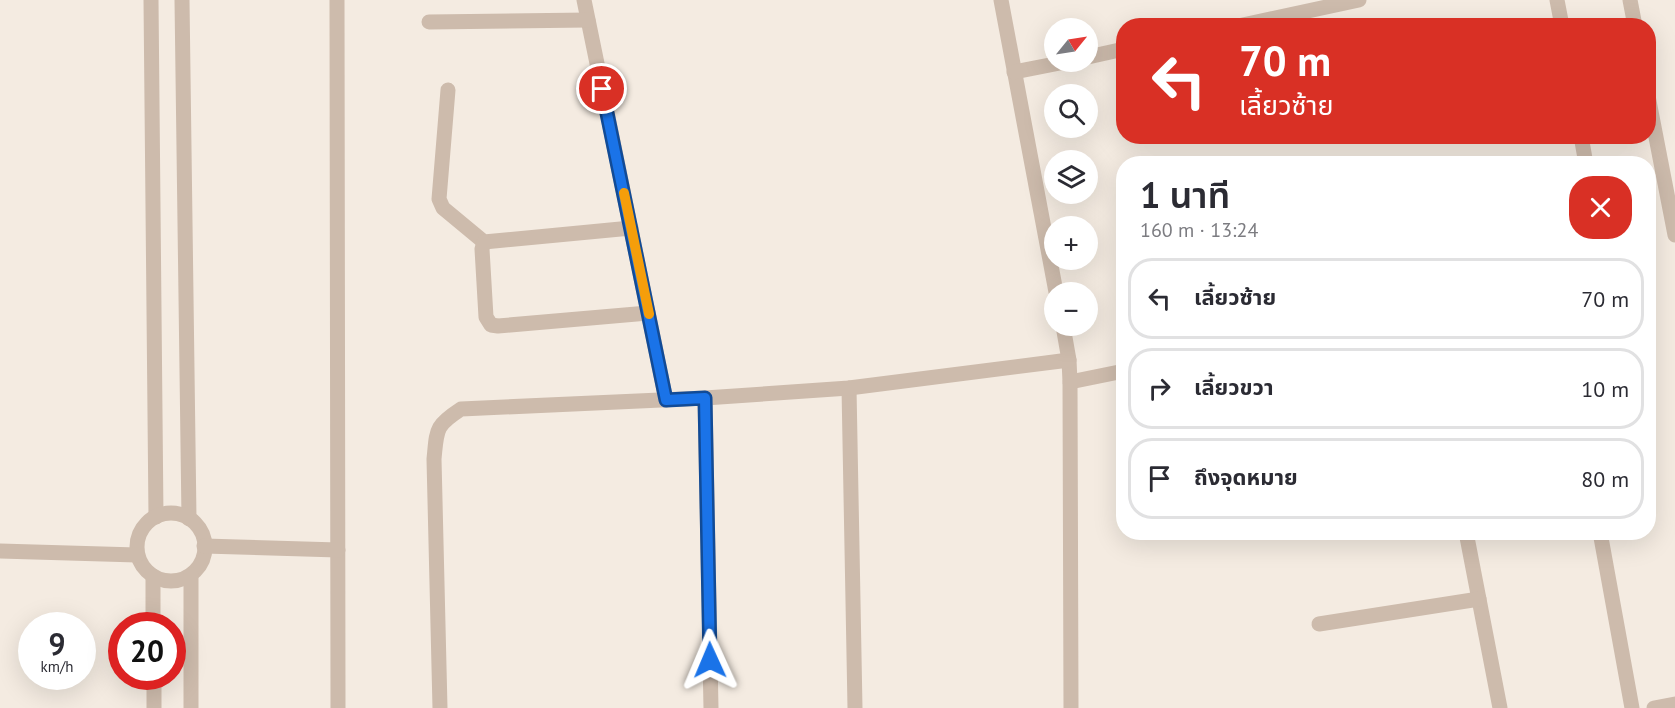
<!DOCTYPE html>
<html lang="th">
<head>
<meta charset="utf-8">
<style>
	body { margin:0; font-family:"PT Sans","Noto Sans Thai",sans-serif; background:#f7f7f7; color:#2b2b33; height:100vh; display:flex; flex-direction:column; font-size:22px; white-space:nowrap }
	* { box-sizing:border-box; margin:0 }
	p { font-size:20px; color:#7c7c81 }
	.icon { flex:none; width:33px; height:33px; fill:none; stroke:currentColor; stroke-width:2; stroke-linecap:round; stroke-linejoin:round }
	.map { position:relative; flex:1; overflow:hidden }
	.panel { position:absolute; left:1116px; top:156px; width:540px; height:384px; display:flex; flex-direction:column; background:#fff; border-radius:24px; box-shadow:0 6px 24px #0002 }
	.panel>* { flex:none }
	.guide { position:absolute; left:1116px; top:18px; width:540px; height:126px; border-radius:24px; box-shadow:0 6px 24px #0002; background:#d93025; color:#fff; overflow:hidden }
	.needle { width:39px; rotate:60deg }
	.controls { position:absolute; left:1044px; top:18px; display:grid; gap:12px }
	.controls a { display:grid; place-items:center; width:54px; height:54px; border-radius:50%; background:#fff; box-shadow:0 6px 24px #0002; font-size:30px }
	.speed { position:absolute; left:18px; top:612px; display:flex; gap:12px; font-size:30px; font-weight:700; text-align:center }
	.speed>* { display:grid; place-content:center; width:78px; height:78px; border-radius:50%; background:#fff; box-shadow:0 6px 24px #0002; line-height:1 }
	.speed small { font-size:15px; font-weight:400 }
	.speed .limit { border:9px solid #d22; background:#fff; color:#111 }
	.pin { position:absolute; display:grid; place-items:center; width:51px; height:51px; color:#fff; margin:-26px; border:3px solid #fff; border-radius:50%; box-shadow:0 2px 6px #0007 }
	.me { position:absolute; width:66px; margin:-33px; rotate:359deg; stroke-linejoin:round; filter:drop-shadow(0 0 4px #0008) }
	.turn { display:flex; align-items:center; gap:21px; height:126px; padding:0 24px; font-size:27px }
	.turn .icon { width:78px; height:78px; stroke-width:2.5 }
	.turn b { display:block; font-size:42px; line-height:51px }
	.round { display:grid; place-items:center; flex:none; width:63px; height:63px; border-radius:24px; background:#f7f7f7 }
	.summary { display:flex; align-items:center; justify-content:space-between; height:102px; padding:0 24px }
	h1 { font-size:36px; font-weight:600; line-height:45px }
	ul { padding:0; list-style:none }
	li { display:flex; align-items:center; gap:18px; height:81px; margin:0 12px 9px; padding:0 12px; border:3px solid #e1e1e2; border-radius:24px }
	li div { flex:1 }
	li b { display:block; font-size:22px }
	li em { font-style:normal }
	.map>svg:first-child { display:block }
</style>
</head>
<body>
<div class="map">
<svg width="1675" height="708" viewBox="0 0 1675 708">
	<rect width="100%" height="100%" fill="#f4ebe1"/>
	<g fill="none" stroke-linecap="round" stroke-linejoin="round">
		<g stroke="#cdbbac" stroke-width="15">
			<polyline points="584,0 666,400"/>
			<polyline points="1001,0 1056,292"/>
			<polyline points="1557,0 1562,26"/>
			<polyline points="429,22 588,20"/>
			<polyline points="1238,26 1359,0"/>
			<polyline points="1088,57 1124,49"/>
			<polyline points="1014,72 1065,62"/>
			<polyline points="448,90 439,199 443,208 484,242 631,228"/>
			<polyline points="1581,136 1586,164"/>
			<polyline points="484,242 482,249 486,317 491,325 498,326 648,313"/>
			<polyline points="1063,326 1069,360 1070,382 1071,708"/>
			<polyline points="1070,382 1124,371"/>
			<polyline points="849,388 855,708"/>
			<polyline points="705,398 711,708"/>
			<path d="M440,708L434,459C437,429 435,426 461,409L705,398L849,388L1069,360"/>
		</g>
		<g stroke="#cdbbac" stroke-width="15">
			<polyline points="151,0 156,517"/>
			<polyline points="182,0 189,519"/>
			<polyline points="337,0 338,708"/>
			<polyline points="1630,0 1635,26"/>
			<polyline points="1648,96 1675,235"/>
			<circle cx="171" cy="547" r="34"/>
			<polyline points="1466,532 1500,708"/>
			<polyline points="1600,532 1632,708"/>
			<polyline points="204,546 338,550"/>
			<polyline points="0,551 137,555"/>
			<polyline points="191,575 191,708"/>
			<polyline points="153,576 153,626"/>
			<polyline points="1319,624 1479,599"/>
			<polyline points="154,676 154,708"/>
			<polyline points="1654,708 1675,704"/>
		</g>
	</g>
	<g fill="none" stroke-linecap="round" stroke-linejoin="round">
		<g stroke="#114b97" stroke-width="15">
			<polyline id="route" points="602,89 666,400 705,398 710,660"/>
		</g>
		<use href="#route" stroke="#1a73e8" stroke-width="10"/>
		<polyline stroke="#f59e0b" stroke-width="10" points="624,193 649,314"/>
	</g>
</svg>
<div class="controls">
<a><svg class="needle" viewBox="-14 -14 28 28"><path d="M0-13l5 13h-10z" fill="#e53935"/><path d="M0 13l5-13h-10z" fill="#7c7c81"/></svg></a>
<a><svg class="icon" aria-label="search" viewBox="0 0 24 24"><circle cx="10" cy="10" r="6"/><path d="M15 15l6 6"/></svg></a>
<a><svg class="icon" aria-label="layers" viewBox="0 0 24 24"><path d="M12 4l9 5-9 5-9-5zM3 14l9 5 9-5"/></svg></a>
<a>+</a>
<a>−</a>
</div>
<div class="speed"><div>9<small>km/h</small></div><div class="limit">20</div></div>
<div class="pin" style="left:602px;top:89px;background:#d93025"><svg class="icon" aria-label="arrive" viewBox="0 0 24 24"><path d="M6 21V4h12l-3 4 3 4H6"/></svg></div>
<svg class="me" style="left:710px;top:660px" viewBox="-20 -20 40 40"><path d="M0-17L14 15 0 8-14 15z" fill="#1a73e8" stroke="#fff" stroke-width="4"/></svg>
<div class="guide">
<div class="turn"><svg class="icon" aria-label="left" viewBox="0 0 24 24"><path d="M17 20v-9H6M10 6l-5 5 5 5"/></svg><div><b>70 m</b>เลี้ยวซ้าย</div></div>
</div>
<section class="panel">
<div class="summary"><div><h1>1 นาที</h1><p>160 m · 13:24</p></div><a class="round" style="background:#d93025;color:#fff"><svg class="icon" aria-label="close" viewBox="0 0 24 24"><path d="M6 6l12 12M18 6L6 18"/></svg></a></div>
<ul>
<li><svg class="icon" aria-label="left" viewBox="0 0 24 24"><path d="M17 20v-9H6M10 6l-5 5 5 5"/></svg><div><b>เลี้ยวซ้าย</b></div><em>70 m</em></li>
<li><svg class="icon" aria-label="right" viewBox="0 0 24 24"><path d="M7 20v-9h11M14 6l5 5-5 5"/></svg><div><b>เลี้ยวขวา</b></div><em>10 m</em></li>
<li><svg class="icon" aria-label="arrive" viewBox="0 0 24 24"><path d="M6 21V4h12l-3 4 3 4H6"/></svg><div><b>ถึงจุดหมาย</b></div><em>80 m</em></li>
</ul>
</section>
</div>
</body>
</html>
